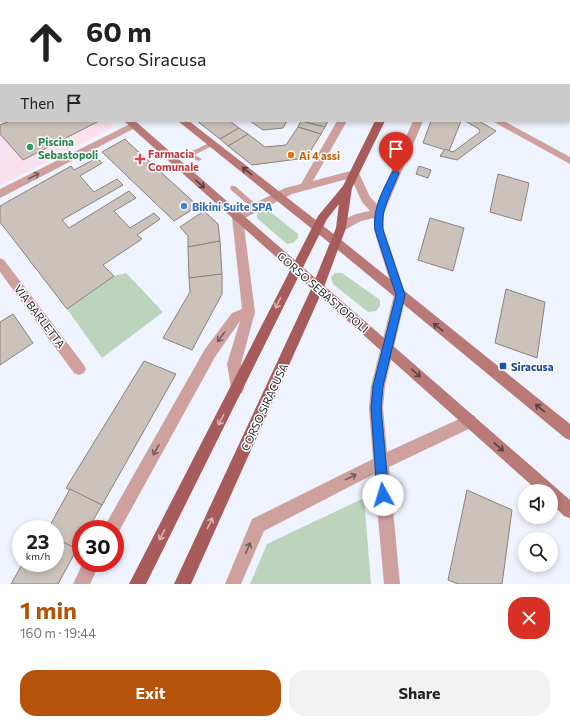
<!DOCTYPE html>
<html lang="en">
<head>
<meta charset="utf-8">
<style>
	body { margin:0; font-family:Commissioner,sans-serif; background:#f2f2f2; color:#222; height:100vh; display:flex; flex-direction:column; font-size:15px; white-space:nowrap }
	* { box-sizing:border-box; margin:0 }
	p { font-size:13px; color:#767676 }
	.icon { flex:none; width:22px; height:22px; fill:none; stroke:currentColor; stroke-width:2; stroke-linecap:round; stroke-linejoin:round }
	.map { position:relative; height:584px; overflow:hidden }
	.panel { display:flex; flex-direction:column; background:#fff; flex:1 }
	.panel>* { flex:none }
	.top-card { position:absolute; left:0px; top:0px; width:570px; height:122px; box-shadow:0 2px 6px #0003; background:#fff; color:#222; overflow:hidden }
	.controls { position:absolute; left:518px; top:484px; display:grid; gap:8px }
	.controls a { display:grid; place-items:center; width:40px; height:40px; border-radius:50%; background:#fff; box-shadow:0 2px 6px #0003; font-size:20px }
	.speed { position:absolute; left:12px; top:520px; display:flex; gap:8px; font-size:20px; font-weight:700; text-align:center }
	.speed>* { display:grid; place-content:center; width:52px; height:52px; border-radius:50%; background:#fff; box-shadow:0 2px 6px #0003; line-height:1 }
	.speed small { font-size:10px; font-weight:400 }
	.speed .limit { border:6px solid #d22; background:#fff; color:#111 }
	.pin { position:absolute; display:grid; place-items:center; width:34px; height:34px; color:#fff; margin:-41px -17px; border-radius:50% 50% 50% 0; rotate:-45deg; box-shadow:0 0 4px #0007 }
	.pin .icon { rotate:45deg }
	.me { position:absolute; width:44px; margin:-22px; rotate:354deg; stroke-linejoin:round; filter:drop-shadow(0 0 3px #0008) }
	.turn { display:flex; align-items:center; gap:14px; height:84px; padding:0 20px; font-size:18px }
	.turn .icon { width:52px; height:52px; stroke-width:2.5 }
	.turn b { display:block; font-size:28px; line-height:34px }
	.then { display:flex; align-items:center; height:38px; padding:0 20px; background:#0003; gap:8px; font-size:15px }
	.round { display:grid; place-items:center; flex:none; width:42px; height:42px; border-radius:16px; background:#f2f2f2 }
	.summary { display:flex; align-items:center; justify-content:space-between; height:68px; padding:0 20px }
	h1 { font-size:24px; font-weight:700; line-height:30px; color:#b45309 }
	.cta { display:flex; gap:8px; margin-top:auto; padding:8px 20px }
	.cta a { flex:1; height:46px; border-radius:16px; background:#b45309; color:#fff; font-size:16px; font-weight:700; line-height:46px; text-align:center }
	.cta a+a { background:#f2f2f2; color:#222 }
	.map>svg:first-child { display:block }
</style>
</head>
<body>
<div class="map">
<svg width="570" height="584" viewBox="0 0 570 584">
	<rect width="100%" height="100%" fill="#eff3fd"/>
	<polygon fill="#f9e2ee" points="0,44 1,121 108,121 114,127 0,186"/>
	<g fill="#bcd3bc">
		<polygon points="262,210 268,210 298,234 298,238 293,243 287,244 257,218 257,214"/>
		<polygon points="126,273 163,312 102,358 67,309 114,276"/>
		<polygon points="335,273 342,273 380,300 380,306 376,311 368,312 333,284 331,277"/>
		<polygon points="364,498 371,584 250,584 267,544"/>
	</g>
	<g fill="#cbc2bb" stroke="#8a827c">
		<polygon points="506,0 570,0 570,1 505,1"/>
		<polygon points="10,121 99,121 23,160 0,134 0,125"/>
		<polygon points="197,121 230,121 239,128 220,139"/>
		<polygon points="250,121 287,121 283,128 263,130"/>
		<polygon points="301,121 328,121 325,127"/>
		<polygon points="301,121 325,127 321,134 298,127"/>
		<polygon points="431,121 461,121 449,151 423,143"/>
		<polygon points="465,121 479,121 496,131 457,160 440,156 445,149 453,152 480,132 479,129"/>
		<polygon points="298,127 321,134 306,158 252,165 228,146 248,134 265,147 286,145"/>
		<polygon points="239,128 248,134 228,146 220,139"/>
		<polygon points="125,139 131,145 198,206 174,221 102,152"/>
		<polygon points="97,158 102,163 80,176 94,192 117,179 123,185 62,220 69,228 129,191 136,198 114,211 130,228 154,213 160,219 137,235 142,239 103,265 114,276 67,309 0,222 0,206 71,166 74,170"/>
		<polygon points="419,166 431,170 428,178 416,174"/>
		<polygon points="498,174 529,183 521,221 490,212"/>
		<polygon points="204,211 218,224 220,241 188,247 188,236 180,227"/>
		<polygon points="430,218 464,228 453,271 418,260"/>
		<polygon points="220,241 222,274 189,278 188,247"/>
		<polygon points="222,274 222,294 192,350 163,338 190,292 189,278"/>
		<polygon points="506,289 545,302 537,358 495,343"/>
		<polygon points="13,314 33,343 0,365 0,322"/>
		<polygon points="144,361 176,374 102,505 66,488"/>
		<polygon points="70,489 102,505 88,529 81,529 81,541 77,549 55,538 55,529 48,529"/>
		<polygon points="467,490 512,510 502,584 458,584 448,580"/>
		<polygon points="55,538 77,549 58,584 11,584 23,563 55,563"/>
	</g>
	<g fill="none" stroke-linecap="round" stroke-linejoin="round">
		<g fill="#cea19f" fill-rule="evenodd">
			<path d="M212,142L215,144L214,145L194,155L202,159L199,161L188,157L179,158L165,155L164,154L167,152C187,157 195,149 212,142Z"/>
			<polygon points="231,186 235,186 257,205 258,207 257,209 253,209 231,190 230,188"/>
		</g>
		<g fill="#cea19f" fill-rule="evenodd">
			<polygon points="174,0 183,0 173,1"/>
			<polygon points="280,0 289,0 290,1 281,1"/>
			<polygon points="404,0 412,0 403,1"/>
			<polygon points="464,0 472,0 463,1"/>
			<path d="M337,121H347L313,181L354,170L358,171L370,197L377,204L413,121H423L384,213V230L406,295L385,386L383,408L387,452L470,414L475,416L477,421L475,426L389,467L400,584H384L374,474L264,531L241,584H225L252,519L373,459L369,408L371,386L394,295L374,230V218L361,221L341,232L336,228C341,217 359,213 370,211L362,202L351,178L292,194L243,219L255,312L241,364L244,388L242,393L237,395L232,393L227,364L240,321L215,357L117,535H115V529H103L205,349L232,313L242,309L232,217L233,214L285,188L301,184Z"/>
			<polygon points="492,121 504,121 570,157 570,164"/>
			<polygon points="134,122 137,123 137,127 0,198 0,189"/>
			<polygon points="0,258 4,260 84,365 86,369 84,373 79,375 74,373 0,272"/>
			<polygon points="83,563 100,563 90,584 73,584"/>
		</g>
		<g fill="#b87977" fill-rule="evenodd">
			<polygon points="26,0 35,0 36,1 27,1"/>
			<rect x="0" y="5" width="1" height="5"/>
			<polygon points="124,121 135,121 554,486 570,500 570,518 564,516 551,503 551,491 538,491"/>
			<polygon points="178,121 189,121 340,239 570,424 570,440 565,438 332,245"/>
		</g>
		<g fill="#a75b5a" fill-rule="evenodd">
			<polygon points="436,0 444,0 435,1"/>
			<polygon points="375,121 385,121 352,188 346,228 324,287 191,584 174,584 312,287 336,228 339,204 327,219 146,584 129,584 318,216 343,186"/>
		</g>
	</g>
	<defs><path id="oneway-shaft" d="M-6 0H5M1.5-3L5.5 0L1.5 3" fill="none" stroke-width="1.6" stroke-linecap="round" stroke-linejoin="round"/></defs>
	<g stroke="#524042">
		<use href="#oneway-shaft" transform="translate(247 171) rotate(-142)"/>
		<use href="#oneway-shaft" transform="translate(200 184) rotate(42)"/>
		<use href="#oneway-shaft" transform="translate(438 327) rotate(-141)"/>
		<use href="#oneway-shaft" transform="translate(416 373) rotate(42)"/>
		<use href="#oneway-shaft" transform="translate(540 408) rotate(-141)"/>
		<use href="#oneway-shaft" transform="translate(499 447) rotate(41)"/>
	</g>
	<g stroke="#725e60">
		<use href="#oneway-shaft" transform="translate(34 176) rotate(-27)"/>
		<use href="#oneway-shaft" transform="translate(221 337) rotate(126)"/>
		<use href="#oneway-shaft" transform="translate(156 450) rotate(119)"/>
		<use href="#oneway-shaft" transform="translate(351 477) rotate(-27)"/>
		<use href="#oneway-shaft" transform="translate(248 548) rotate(-67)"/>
	</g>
	<g stroke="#d7b5b5">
		<use href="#oneway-shaft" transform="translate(278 303) rotate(116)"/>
		<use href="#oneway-shaft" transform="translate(221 420) rotate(117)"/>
		<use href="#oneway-shaft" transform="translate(210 523) rotate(-65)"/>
		<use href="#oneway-shaft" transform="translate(162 535) rotate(117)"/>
	</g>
	<path fill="#1a73e8" stroke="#114b97" d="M393,171H398L399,173C392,192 380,210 383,230L405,295L383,386L381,408L389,495L387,499L383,501L379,499L377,495L371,408L373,386L396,295L375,230C372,210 383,189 393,171Z"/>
	<circle fill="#2e9e5b" stroke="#fff" stroke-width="1.5" cx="30" cy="147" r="4"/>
	<circle fill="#e8710a" stroke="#fff" stroke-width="1.5" cx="291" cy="155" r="4"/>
	<path fill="#e0444e" stroke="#fff" stroke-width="1.5" d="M138 153h4v4h4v4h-4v4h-4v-4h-4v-4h4z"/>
	<circle fill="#3f7fe0" stroke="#fff" stroke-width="1.5" cx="184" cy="206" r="4"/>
	<rect fill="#1a4fb4" stroke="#fff" stroke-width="1.5" x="499" y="362" width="8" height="8" rx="2"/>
	<g text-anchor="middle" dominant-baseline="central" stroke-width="3" stroke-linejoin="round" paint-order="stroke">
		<g font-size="11" font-weight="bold" fill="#27864d" stroke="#fff" text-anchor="start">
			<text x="38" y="141">Piscina<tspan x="38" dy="13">Sebastopoli</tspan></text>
		</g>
		<g font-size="11" font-weight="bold" fill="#be3a42" stroke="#fff" text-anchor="start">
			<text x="148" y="153">Farmacia<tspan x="148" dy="13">Comunale</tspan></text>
		</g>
		<g font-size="11" font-weight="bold" fill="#c56008" stroke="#fff" text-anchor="start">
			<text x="299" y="155">Ai 4 assi</text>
		</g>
		<g font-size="11" font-weight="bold" fill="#366cbe" stroke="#fff" text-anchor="start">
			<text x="192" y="206">Bikini Suite SPA</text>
		</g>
		<g font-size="11" fill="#26282c" stroke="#fff">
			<text transform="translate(323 292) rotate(41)">CORSO SEBASTOPOLI</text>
			<text transform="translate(40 316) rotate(53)">VIA BARLETTA</text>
			<text transform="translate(264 407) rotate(-65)">CORSO SIRACUSA</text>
		</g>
		<g font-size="11" font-weight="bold" fill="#164399" stroke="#fff" text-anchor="start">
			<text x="511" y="366">Siracusa</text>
		</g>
	</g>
</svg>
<div class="controls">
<a><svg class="icon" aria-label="sound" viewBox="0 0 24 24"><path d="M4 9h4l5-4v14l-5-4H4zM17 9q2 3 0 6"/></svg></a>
<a><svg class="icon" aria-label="search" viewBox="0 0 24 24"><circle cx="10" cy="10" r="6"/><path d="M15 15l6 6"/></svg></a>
</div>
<div class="speed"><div>23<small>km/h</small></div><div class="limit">30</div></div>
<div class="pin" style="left:396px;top:173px;background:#d93025"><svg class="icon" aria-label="arrive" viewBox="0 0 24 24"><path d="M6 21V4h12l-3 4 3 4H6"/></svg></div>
<svg class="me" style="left:383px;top:495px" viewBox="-20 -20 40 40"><circle r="19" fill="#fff"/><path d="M0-13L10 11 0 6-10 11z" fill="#1a73e8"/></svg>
<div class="top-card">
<div class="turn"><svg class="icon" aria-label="ahead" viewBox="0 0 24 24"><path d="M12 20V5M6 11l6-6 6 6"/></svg><div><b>60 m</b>Corso Siracusa</div></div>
<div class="then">Then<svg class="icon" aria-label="arrive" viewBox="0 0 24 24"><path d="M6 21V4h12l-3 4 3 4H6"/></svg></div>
</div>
</div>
<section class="panel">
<div class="summary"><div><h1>1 min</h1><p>160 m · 19:44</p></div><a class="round" style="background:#d93025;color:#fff"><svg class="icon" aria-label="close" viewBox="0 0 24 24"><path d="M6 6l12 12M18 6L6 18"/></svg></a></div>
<div class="cta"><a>Exit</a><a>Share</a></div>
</section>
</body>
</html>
